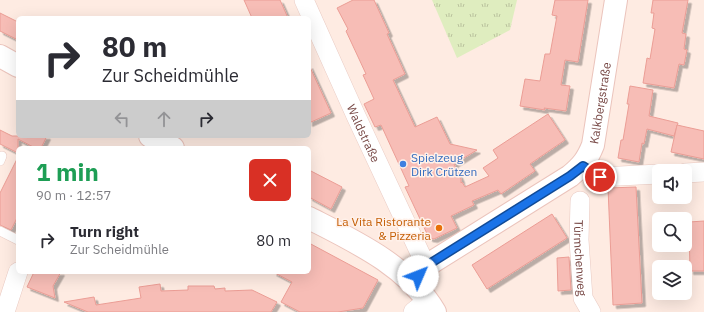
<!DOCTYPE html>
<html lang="en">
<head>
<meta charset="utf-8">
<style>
	body { margin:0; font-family:"IBM Plex Sans",sans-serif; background:#f7f7f7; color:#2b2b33; height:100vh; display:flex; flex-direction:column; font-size:15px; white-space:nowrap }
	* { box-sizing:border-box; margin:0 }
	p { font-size:13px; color:#7c7c81 }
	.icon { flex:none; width:22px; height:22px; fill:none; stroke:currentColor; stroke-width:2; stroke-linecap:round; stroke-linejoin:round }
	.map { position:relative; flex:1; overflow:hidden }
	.sheet { position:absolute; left:16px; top:146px; width:295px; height:128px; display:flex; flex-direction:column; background:#fff; border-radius:6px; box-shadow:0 4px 16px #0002 }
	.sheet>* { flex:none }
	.top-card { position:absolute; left:16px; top:16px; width:295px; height:122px; border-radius:6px; box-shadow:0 4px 16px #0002; background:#fff; color:#2b2b33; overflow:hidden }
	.controls { position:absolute; left:652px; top:164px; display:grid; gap:8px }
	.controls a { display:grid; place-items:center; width:40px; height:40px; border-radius:6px; background:#fff; box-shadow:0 4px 16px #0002; font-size:20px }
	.pin { position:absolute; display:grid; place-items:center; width:34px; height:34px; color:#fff; margin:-17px; border:2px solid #fff; border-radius:50%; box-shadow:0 1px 4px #0007 }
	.me { position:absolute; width:44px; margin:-22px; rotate:46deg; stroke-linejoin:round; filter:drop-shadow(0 0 3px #0008) }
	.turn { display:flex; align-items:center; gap:14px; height:84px; padding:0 20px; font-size:18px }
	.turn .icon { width:52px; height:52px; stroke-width:2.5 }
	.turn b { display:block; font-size:28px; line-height:34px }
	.lanes { display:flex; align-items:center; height:38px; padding:0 20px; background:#0003; justify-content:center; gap:20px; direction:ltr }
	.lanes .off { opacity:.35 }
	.round { display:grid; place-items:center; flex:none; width:42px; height:42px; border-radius:6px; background:#f7f7f7 }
	.summary { display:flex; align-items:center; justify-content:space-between; height:68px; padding:0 20px }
	h1 { font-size:24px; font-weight:700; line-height:30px; color:#1e9e55 }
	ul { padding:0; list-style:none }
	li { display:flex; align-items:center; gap:12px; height:52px; padding:0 20px }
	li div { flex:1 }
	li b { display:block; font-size:15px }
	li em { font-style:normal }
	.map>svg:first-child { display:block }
</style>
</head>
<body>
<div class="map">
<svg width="704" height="312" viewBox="0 0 704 312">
	<defs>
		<pattern id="grass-tufts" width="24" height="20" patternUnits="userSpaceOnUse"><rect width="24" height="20" fill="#dfedbf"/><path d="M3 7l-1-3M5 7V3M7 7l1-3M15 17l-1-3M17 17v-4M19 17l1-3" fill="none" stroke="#bac29d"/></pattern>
		<filter id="shadow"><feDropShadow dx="3.5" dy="3.5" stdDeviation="0" flood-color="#0004"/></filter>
	</defs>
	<rect width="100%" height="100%" fill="#feebe2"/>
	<polygon fill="url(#grass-tufts)" points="432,0 517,0 510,30 457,58"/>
	<g fill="#f7bdb6" stroke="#eb9d95" filter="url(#shadow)">
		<polygon points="244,0 280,0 288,18 252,18"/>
		<polygon points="353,0 374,0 389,33 387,34 405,74 393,80 415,127 437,117 450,144 477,150 454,164 461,179 461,183 462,182 465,187 489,176 483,168 498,158 493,150 548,114 565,140 530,164 535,171 501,194 498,190 472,201 474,205 451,216 457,228 434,239 429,238 405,187 409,186 381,125 375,127 364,104 374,99 363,75 366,74 346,31 348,29 337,8"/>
		<polygon points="555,0 588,0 578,62 565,60 561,85 570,86 566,111 544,108 545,110 520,106 525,79 540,81 545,54 550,54 557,16 552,15"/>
		<polygon points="653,0 688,0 682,33 686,34 684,49 687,50 684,65 679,64 674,88 643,83 647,58 650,59 655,29 652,28 654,13 651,13"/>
		<polygon points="0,13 18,22 18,40 0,31"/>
		<polygon points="309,65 331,113 309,123"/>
		<polygon points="630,86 653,90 649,116 678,123 674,136 647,129 644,144 642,143 639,162 618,158 621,140 623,140 629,104 627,104"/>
		<polygon points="677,125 704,131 704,159 671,152"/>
		<polygon points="0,130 12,136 47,136 41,148 35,148 18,139 18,153 0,144"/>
		<polygon points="18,157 18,216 11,230 0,225 0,193"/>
		<polygon points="309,170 342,187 331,209 309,197"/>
		<polygon points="636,187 642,303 613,305 608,188"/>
		<polygon points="552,214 567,238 487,289 472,265"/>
		<polygon points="704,221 704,271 690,271 689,222"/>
		<polygon points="309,243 378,280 363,308 338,312 300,312 281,302 292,282 273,272 309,272"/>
		<polygon points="569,257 571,290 558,291 557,258"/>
		<polygon points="34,272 61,272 53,286 55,298 27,287"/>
		<polygon points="160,284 161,291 188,290 188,286 214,286 215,289 225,288 225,291 252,290 277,302 271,312 88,312 64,302 94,297 96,305 141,298 139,287"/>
	</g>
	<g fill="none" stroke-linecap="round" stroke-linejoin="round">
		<g stroke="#e9c9c1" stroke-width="10">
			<g id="lane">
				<polyline points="0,161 2,156"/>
				<polyline points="0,231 18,240"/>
			</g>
		</g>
		<g stroke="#e9c9c1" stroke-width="20">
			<g id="street">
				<path id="s1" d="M304,0L356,116L426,266"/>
				<polyline points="583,166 600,177 659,174"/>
				<polyline points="685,173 704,172"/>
				<path id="s2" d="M580,201L579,240L583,298L591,312"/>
				<polyline points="5,312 18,272"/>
				<polyline points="413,312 428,300"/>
			</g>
		</g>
		<g stroke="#ebc4bc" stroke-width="24">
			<g id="secondary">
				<polyline points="0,56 18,66"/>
				<polyline points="150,136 173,148"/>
				<path d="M309,218C356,242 408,266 435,312"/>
				<path id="s3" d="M413,282L426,266L570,176C582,166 587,160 593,145L616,0"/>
			</g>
		</g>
		<use href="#lane" stroke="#fff" stroke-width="9"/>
		<use href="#street" stroke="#fff" stroke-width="19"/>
		<use href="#secondary" stroke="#fff" stroke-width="22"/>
	</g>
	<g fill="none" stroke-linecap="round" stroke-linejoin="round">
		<g stroke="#114b97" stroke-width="10">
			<polyline id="route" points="418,276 426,266 570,176 583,166 600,177"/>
		</g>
		<use href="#route" stroke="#1a73e8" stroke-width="7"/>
	</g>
	<circle fill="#3f7fe0" stroke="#fff1ea" stroke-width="1.5" cx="403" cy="164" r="4"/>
	<circle fill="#e8710a" stroke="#fff1ea" stroke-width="1.5" cx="439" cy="228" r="4"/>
	<g text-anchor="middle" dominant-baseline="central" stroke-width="3" stroke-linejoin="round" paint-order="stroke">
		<g font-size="12" fill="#784946" stroke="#fff1ea">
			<text stroke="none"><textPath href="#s3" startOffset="272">Kalkbergstraße</textPath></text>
			<text stroke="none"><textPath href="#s1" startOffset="146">Waldstraße</textPath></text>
			<text stroke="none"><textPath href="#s2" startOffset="57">Türmchenweg</textPath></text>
		</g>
		<g font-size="12" fill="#366cbe" stroke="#fff1ea" text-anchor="start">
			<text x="411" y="157">Spielzeug<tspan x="411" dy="14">Dirk Crützen</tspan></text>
		</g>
		<g font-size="12" fill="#c56008" stroke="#fff1ea" text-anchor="end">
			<text x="431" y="221">La Vita Ristorante<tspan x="431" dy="14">&amp; Pizzeria</tspan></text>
		</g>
	</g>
</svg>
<div class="controls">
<a><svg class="icon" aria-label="sound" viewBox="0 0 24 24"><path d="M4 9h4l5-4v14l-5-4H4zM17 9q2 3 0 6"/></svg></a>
<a><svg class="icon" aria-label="search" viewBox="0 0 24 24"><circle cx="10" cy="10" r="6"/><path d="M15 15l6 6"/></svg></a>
<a><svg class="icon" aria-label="layers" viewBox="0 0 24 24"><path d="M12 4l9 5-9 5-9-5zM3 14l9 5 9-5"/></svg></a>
</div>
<div class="pin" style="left:600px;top:177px;background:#d93025"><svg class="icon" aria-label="arrive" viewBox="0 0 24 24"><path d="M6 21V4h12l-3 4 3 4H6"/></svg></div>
<svg class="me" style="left:418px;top:276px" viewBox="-20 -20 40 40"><circle r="19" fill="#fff"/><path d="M0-13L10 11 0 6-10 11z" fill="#1a73e8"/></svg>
<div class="top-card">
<div class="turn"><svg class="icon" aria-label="right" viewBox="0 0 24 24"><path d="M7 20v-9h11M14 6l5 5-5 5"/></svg><div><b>80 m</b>Zur Scheidmühle</div></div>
<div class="lanes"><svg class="icon off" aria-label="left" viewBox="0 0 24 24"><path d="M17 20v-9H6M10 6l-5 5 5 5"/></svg><svg class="icon off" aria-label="ahead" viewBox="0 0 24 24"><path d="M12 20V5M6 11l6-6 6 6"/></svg><svg class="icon" aria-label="right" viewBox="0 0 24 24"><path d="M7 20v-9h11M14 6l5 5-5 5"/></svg></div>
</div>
<section class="sheet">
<div class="summary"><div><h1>1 min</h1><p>90 m · 12:57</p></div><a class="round" style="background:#d93025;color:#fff"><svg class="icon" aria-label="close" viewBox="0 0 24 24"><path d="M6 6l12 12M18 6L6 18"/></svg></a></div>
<ul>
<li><svg class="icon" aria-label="right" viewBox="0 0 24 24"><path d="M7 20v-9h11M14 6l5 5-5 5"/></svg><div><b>Turn right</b><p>Zur Scheidmühle</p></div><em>80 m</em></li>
</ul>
</section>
</div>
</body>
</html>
